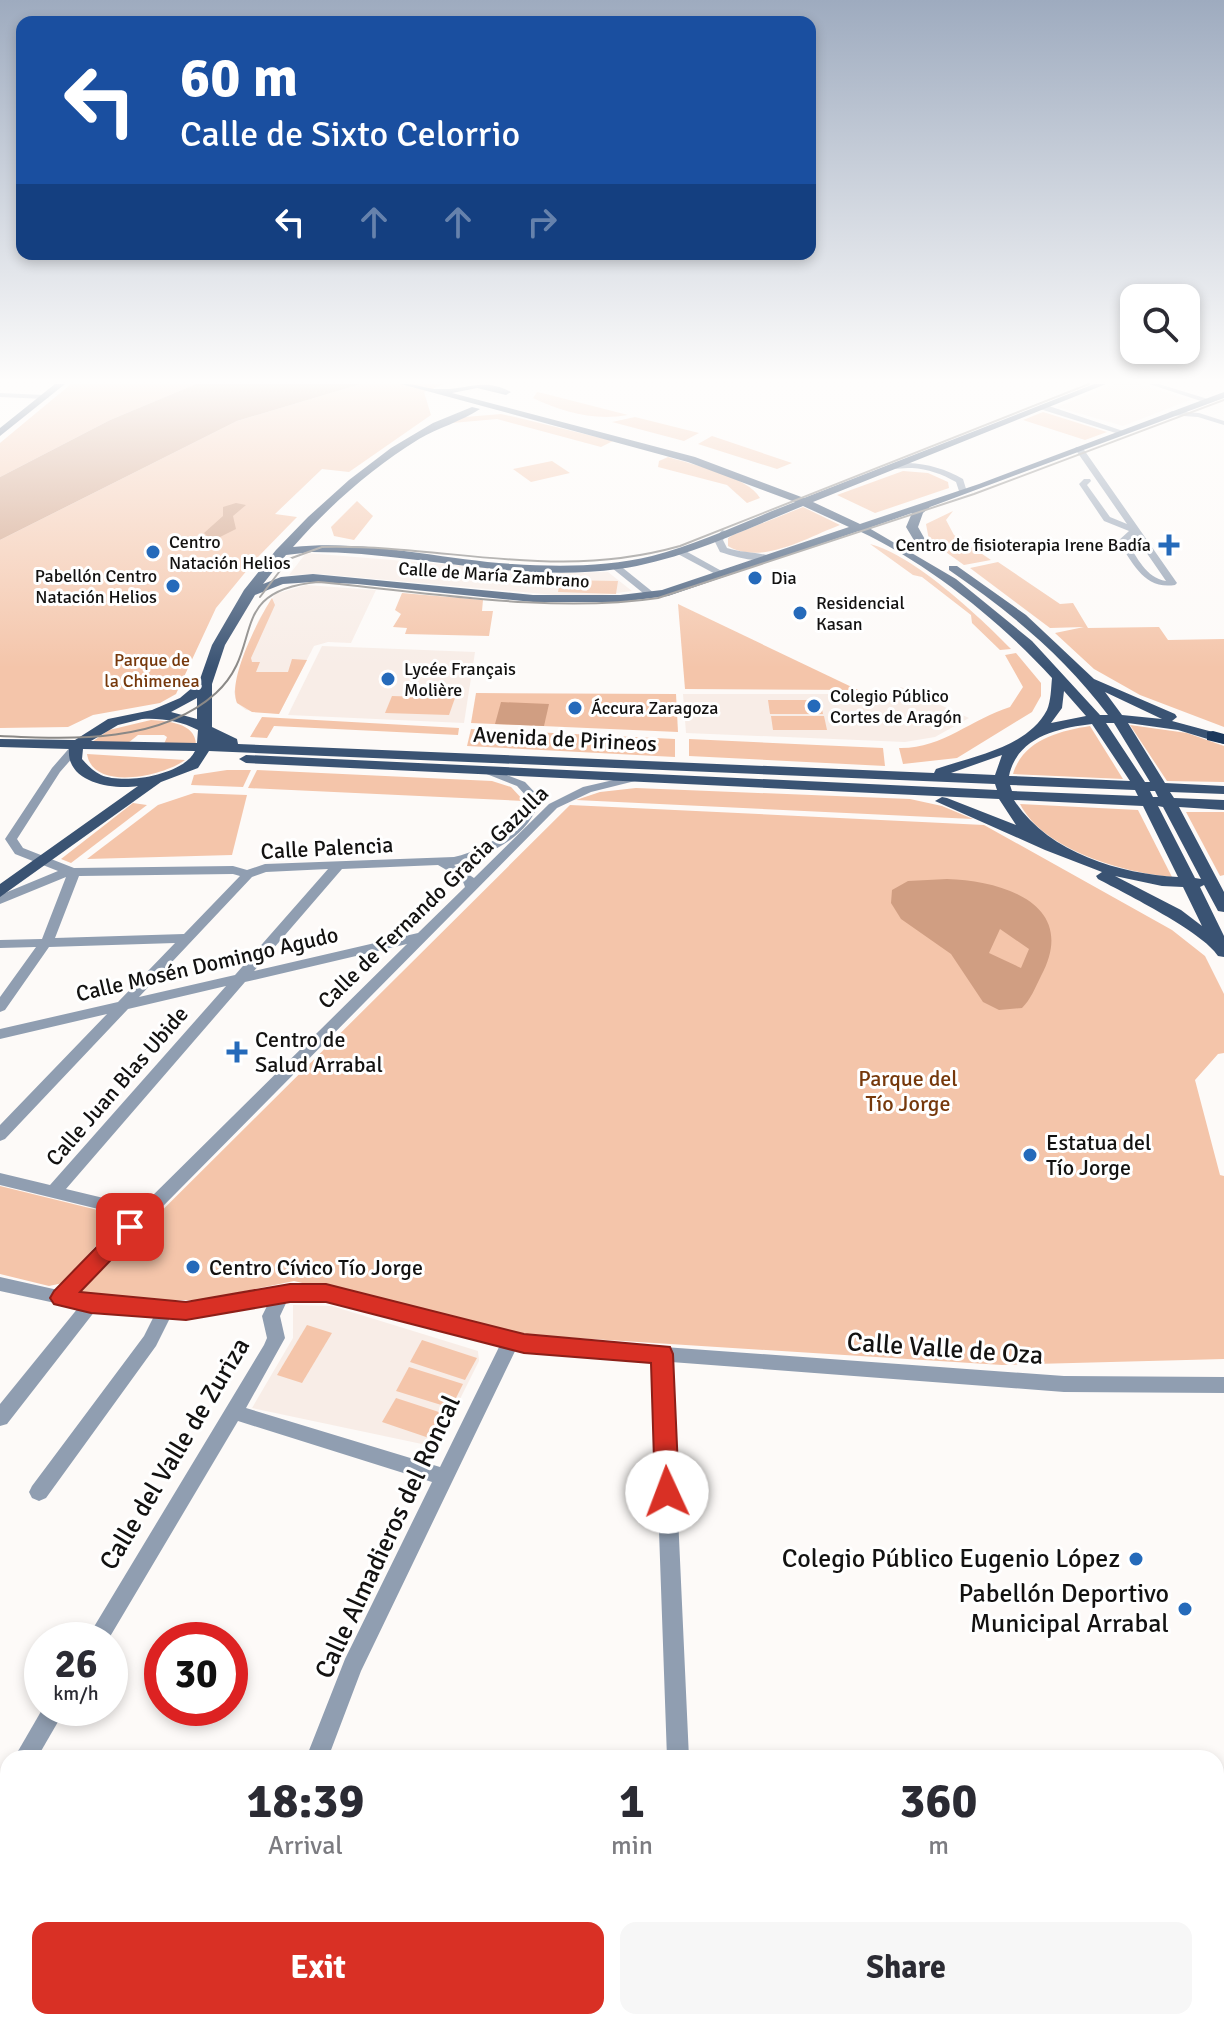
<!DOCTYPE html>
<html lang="en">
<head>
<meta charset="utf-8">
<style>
	body { margin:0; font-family:Signika,sans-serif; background:#f7f7f7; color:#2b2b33; height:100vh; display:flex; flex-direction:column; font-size:30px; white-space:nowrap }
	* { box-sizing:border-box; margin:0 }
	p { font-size:26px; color:#7c7c81 }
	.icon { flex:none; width:44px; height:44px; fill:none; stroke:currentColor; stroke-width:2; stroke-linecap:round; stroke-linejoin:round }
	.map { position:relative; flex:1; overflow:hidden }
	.panel { position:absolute; left:0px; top:1750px; width:1224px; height:280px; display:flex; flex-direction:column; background:#fff; border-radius:24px 24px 0 0; box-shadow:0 4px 12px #0003 }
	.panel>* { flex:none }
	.guide { position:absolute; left:16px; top:16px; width:800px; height:244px; border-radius:16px; box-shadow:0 4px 12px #0003; background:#1a4fa0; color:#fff; overflow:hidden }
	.buttons { position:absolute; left:1120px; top:284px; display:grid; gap:16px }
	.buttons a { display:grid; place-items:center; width:80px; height:80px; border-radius:16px; background:#fff; box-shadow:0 4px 12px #0003; font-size:40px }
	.speed { position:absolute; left:24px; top:1622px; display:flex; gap:16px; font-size:40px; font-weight:700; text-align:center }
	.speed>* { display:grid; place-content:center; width:104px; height:104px; border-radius:50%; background:#fff; box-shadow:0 4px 12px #0003; line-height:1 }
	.speed small { font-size:20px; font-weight:400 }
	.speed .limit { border:12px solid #d22; background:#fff; color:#111 }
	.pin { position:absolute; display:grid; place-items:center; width:68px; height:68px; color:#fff; margin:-34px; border-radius:16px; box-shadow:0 4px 12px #0006 }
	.me { position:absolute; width:88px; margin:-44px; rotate:358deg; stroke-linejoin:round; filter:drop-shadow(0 0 6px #0008) }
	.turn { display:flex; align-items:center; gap:28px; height:168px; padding:0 32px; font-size:36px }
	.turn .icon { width:104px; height:104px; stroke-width:2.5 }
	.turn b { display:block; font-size:56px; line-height:68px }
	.lanes { display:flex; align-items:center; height:76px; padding:0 32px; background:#0003; justify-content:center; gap:40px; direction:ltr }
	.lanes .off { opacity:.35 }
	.eta { display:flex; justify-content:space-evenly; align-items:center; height:136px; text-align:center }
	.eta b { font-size:48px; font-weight:700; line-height:56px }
	.button { display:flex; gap:16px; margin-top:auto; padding:16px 32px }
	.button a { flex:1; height:92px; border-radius:16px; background:#d93025; color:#fff; font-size:32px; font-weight:700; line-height:92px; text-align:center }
	.button a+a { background:#f7f7f7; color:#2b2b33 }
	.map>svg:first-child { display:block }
</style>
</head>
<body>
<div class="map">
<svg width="1224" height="2030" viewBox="0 0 1224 2030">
	<rect width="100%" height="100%" fill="#fdfaf8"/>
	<g fill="#f8ede7">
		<polygon points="1114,384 1140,384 1190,400 1123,426 1057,407"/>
		<polygon points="306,553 553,573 608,572 632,591 595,596 555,595 320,574 289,575"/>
		<polygon points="306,585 376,590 351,643 328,642 314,646 279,714 246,710 237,703 234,692 258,621 275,594"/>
		<polygon points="322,646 475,652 464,723 288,715"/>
		<polygon points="901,687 969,718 935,737 905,742 686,733 683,694 887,694"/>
		<polygon points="293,1305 332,1306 478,1351 479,1361 436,1447 252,1408 293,1338"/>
	</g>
	<g fill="#f4c5aa">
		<polygon points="71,384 196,384 110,420 0,477 0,443"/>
		<polygon points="361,384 444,384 424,392 431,415 349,472 322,469 275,514 297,517 257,558 216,608 176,694 160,703 93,715 68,727 0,728 0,540 237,421"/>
		<path d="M537,392L546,394L628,415C594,421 562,412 533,398Z"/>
		<polygon points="1043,412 1107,432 1085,440 1023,420"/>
		<polygon points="501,414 515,417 613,441 601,447 497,419 452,423 465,417"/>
		<polygon points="635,417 699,433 684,441 612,422"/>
		<polygon points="712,436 792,463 777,469 698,444"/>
		<path d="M668,457C691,464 749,477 760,498L747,503L727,485L658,467L659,461Z"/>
		<polygon points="552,461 570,473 531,482 513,469"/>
		<polygon points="903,471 928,473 948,482 949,488 875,513 837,495"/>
		<polygon points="357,501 373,516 354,540 334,536 331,527"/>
		<path d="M803,507L840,525C808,537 761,566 728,546V538L733,535Z"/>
		<polygon points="953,511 946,520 954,535 991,560 964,565 929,540 926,524"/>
		<path d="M870,544C915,556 979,616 1011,649L1000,650L972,623L971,615L922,577L913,575Z"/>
		<polygon points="998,562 1060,604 1073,603 1088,628 1159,627 1168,640 1224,639 1224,727 1140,695 1094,669 1055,633 1084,627 1050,628 970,568"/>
		<polygon points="560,580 618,581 616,594 558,592"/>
		<polygon points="402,593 483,600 482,611 493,611 489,636 405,634 407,628 393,627 401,614 395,610"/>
		<path d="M272,598L275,605L251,658L252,662H260L256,672H288L292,659L307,660L279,714L252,712L237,703C227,680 259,618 272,598Z"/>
		<polygon points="678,604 858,690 685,689"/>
		<path d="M1016,653L1041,683V696L1032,712L957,758L903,764L899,748C942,749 971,719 1010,707L1023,687L1005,655Z"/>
		<polygon points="476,693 676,694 678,732 471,723"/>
		<polygon points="392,696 455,698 449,715 385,713"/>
		<polygon points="768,700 820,700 823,714 770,714"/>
		<polygon points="771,716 824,716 827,730 773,730"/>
		<polygon points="262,717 459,728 458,735 274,726 267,738 250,737"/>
		<path d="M151,720C168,721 195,723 196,744H164L167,737L164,735H138L128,743L92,742L109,730Z"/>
		<polygon points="1130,725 1187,733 1224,746 1224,782 1167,781"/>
		<path d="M1090,726L1123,779L1013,774C1023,740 1059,731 1090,726Z"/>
		<polygon points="471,729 675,739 675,757 467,746"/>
		<polygon points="689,739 883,748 885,766 689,756"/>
		<path d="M87,754L185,760C164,776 93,792 87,754Z"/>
		<polygon points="227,770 251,770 243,787 191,785 194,775"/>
		<polygon points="257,770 492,781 511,787 524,801 248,788"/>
		<polygon points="636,788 910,799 942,806 973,819 576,800 600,792"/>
		<polygon points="194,793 247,795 232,855 87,859 158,805"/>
		<polygon points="133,803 147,805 71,863 61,859"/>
		<path d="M1020,804L1138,810L1172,877C1125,873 1043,850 1020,804Z"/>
		<polygon points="570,805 984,825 1172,930 1205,956 1224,994 1224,1053 1218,1054 1195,1080 1220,1175 1224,1176 1224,1359 1002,1365 513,1334 294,1281 202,1300 87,1300 80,1292"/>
		<polygon points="1186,812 1224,812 1224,875 1220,876"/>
		<polygon points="0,1186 122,1216 63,1283 49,1286 0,1274"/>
		<polygon points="307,1325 332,1333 302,1383 277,1375"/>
		<polygon points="422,1340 477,1358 465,1380 410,1362"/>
		<polygon points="409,1367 463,1384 451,1408 396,1391"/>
		<polygon points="396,1398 445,1414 432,1439 382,1422"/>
	</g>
	<g fill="#d09e82" fill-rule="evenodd">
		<polygon points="196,384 361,384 237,421 0,540 0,477 110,420"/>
		<polygon points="236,503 246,505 233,516 236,529 220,537 207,536 204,533 223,516 223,507"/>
		<polygon points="501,702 549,704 544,726 495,724"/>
		<path d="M947,879C1005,881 1079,905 1041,976C1035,988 1031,999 1022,1008L999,1010L983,1002L951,954L901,919L891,903L892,890L908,881ZM1000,929L1029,949L1021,968L989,953Z"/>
	</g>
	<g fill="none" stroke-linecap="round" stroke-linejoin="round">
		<g fill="#909eb1" fill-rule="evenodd">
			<polygon points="1149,384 1159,384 1211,400 1204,402"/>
			<polygon points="0,393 45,395 49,397 45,399 0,397"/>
			<polygon points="1040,405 1046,405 1126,432 1119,434 1040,409"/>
			<polygon points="1172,411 1199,413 1224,421 1224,425 1198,417 1169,415 1168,413"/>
			<path d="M1076,447H1082L1177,583L1175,585C1144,590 1133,563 1118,541L1129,531L1104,521L1079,484L1084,479H1090L1091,481L1087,485L1110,517L1127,524L1075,449ZM1135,536L1166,581C1146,578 1137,557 1127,542Z"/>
			<path d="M908,463C928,464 946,469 963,479L967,492L960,494L956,482C942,474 928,469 912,468C903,468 894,470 886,467Z"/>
			<path d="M722,530L729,532L723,540L727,548C741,553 762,552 772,557C757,564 736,557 720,552L714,540Z"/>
			<polygon points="676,549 682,549 727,574 719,576 676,553"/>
			<polygon points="612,564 618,564 654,593 654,597 648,597 612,568"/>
			<path d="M76,744L82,747L60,772L17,839L23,848L74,868L233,866L247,870L265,864L454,857C483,850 520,830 528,798L517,786L484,773L482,771L488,768L525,782L540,798C531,836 489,856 454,865L474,878L549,804L583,787L635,775L641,778L639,780L591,792L557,808L77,1293L140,1303L187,1304L222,1300L282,1287L326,1286L540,1338L1064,1376L1224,1377V1393L1064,1392L671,1362L689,1758H667L653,1361L540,1352L517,1347L361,1671L328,1758H306L345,1659L432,1482L238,1421L108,1640H86L264,1345L267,1338L262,1316L268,1304L205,1317L170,1318L156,1346L46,1498L39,1501L32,1498L29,1492L32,1486L144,1336L153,1318L95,1311L7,1424L0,1426V1404L78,1308L0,1291V1277L58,1290L131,1217L0,1185V1173L50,1185L226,986L128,1009L5,1139L0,1141V1125L107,1014L0,1039V1029L118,1002L175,943L49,947L5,1010L0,1012V997L36,947L0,948V940L42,939L66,877L0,904V895L58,871L15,854L5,839L52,768L72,745ZM438,865L462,879L465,887L418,933L254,971L342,869ZM328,869L235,975L139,997L252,877L266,872ZM233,874L240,876L184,934L55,938L79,876ZM407,944L141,1207L66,1189L245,982ZM308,1299L326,1300L501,1343L440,1467L246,1408L285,1338L280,1316L287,1301Z"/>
			<polygon points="43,1708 66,1708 37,1758 14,1758"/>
			<polygon points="8,1776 8,1808 0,1811 0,1779"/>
			<rect x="676" y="2022" width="26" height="8"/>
		</g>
		<g fill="#3a5373" fill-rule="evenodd">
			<polygon points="55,384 65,384 0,436 0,428"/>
			<path d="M401,384C415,383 426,389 439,389C468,390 483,377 511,392L506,395L477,388L452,393L695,457L804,498L1094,384H1106L813,502L860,524L979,484L1224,392V398L930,507L923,513L918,527L931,550L929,552H921L906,527L912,513L869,528L956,579L1032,641L1100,715H1108C1064,656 1009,611 949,570V566H957L1026,615L1094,679L1175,714L1177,717L1172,721L1224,735V744L1178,730L1128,723L1165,783L1224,786V794L1170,792L1174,798L1224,800V810L1179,807L1224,892V912L1218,911L1204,885L1200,887L1224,936V957L1218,956C1203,932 1126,894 1098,879L1096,876L1102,872L1045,850L935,801L942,797L947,798L1016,825L999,799L246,763L239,759L246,755L997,790L995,784L209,751L198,768L161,782L0,897V884L138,786C113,790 66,783 69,749L0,747V739L75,740L108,719L152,710L180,698L199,682L212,645L244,590L276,550L308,517L349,480L391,448L433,423L472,407L480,409C462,421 438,428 419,439C372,468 330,505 293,547C365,539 440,559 512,564C558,567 607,567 652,556C701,543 748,520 795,502L688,462ZM803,506L849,527L662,590L620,595H533L313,574L281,577L263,584L286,555L312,552C414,552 515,583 618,569C683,560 743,530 803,506ZM859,531C929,564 1000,621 1052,678C1051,688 1051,701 1047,710C1027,748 973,756 936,769L934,773L238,744L237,739L212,727V684L225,645L255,595L283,584L313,582L357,584L533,602H620L668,596ZM1064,691L1086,716L1051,723L1062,708ZM1105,692L1162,719L1122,715ZM197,698V719L171,712ZM142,719C163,718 180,721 198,730L197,743L91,741L118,725ZM1106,723H1114L1150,782H1145ZM1092,724L1130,781L1009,776C1017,737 1058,728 1092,724ZM83,749L195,751C184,775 124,785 101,775C93,771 88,766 82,759ZM1002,755L995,775L951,773ZM1010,785L1135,790L1138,796L1012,791ZM1150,791H1155L1158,797H1153ZM1014,800L1143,806L1178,877C1119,874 1047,852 1014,800ZM1158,806L1163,807L1201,879L1195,878ZM1115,876L1162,886L1183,887L1202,926L1181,910Z"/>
			<polygon points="0,1863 8,1866 8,1897 0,1894"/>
			<polygon points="0,1905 8,1908 8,1939 0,1936"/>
			<polygon points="189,2022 231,2022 234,2030 192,2030"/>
			<polygon points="274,2022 319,2022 322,2030 277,2030"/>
		</g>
		<polygon fill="#1c385c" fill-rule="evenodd" points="1213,731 1224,734 1224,744 1207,740 1207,732"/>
		<g stroke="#8b8987" stroke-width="2">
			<path d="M260,597L289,559L322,547C448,544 552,582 680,546L1089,384"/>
			<path d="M0,736C70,739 160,744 216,693C266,647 224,591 318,582C426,592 551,614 658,598L974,494L1224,400"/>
		</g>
	</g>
	<linearGradient id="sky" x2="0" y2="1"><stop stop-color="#9eabbf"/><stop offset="0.57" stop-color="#fefdfc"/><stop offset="1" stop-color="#fefdfc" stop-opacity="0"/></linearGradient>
	<rect width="1224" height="668" fill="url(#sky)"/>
	<polygon fill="#d93025" stroke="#8d1f18" stroke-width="2" points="130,1219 140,1227 137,1233 80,1292 186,1302 290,1284 326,1284 524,1334 670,1347 673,1354 679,1492 676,1500 667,1503 658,1500 655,1492 651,1363 524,1353 326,1302 290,1302 186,1320 91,1313 54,1304 50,1298 54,1291 122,1221"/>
	<g fill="#256aba" stroke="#fff" stroke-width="3">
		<path d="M1165 533h8v8h8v8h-8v8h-8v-8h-8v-8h8z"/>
		<circle cx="153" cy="552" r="8"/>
		<circle cx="755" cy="578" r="8"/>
		<circle cx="173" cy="586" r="8"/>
		<circle cx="800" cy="613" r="8"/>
		<circle cx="388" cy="679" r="8"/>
		<circle cx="814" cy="706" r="8"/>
		<circle cx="575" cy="708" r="8"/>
		<path d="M233 1040h8v8h8v8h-8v8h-8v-8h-8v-8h8z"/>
		<circle cx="1030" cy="1155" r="8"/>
		<circle cx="193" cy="1267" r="8"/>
		<circle cx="1136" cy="1559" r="8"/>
		<circle cx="1185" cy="1609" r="8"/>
	</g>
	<g text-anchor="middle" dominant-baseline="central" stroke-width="6" stroke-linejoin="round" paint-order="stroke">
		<g font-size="18" fill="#131211" stroke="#fff" text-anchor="start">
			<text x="169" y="542">Centro<tspan x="169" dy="21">Natación Helios</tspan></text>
			<text x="1151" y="545" text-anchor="end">Centro de fisioterapia Irene Badía</text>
			<text x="157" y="576" text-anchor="end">Pabellón Centro<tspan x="157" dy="21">Natación Helios</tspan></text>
			<text x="771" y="578">Dia</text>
			<text x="816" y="603">Residencial<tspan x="816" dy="21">Kasan</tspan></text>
			<text x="404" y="669">Lycée Français<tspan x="404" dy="21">Molière</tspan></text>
			<text x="830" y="696">Colegio Público<tspan x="830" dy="21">Cortes de Aragón</tspan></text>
			<text x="591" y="708">Áccura Zaragoza</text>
		</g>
		<g font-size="18" fill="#131211" stroke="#fff">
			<text transform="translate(494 575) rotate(4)">Calle de María Zambrano</text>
		</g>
		<g font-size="18" fill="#76380b" stroke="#fff">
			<text x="152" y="660">Parque de<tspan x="152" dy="21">la Chimenea</tspan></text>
		</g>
		<g font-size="22" fill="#131211" stroke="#fff">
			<text transform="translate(565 739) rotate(3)">Avenida de Pirineos</text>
			<text transform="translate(327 848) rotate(-3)">Calle Palencia</text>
			<text transform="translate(433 897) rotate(-44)">Calle de Fernando Gracia Gazulla</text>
			<text transform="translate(207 964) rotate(-13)">Calle Mosén Domingo Agudo</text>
			<text transform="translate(117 1086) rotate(-49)">Calle Juan Blas Ubide</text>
		</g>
		<g font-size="22" fill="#131211" stroke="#fff" text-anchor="start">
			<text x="255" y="1039">Centro de<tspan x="255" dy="25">Salud Arrabal</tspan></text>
			<text x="1046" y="1142">Estatua del<tspan x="1046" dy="25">Tío Jorge</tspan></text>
			<text x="209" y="1267">Centro Cívico Tío Jorge</text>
		</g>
		<g font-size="22" fill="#76380b" stroke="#fff">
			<text x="908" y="1078">Parque del<tspan x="908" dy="25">Tío Jorge</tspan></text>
		</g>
		<g font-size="26" fill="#131211" stroke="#fff">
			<text transform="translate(945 1349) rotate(4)">Calle Valle de Oza</text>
			<text transform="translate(175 1454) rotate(-59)">Calle del Valle de Zuriza</text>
			<text transform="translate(388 1537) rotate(-65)">Calle Almadieros del Roncal</text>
		</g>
		<g font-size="26" fill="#131211" stroke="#fff" text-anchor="end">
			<text x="1120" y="1559">Colegio Público Eugenio López</text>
			<text x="1169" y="1594">Pabellón Deportivo<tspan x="1169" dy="30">Municipal Arrabal</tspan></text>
		</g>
	</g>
</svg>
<div class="buttons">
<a><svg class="icon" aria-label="search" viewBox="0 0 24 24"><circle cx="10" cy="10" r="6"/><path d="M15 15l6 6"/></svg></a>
</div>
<div class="speed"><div>26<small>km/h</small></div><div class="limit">30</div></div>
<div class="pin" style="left:130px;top:1227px;background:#d93025"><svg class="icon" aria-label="arrive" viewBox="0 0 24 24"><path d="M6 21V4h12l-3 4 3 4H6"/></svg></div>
<svg class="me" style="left:667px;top:1492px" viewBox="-20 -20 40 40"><circle r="19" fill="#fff"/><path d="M0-13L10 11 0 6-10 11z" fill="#d93025"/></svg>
<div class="guide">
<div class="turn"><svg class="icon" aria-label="left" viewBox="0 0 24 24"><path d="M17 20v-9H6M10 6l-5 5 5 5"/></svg><div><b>60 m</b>Calle de Sixto Celorrio</div></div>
<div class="lanes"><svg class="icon" aria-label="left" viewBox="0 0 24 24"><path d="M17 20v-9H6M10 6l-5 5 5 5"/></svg><svg class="icon off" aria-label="ahead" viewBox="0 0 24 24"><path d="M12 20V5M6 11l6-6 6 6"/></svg><svg class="icon off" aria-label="ahead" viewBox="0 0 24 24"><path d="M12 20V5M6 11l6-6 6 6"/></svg><svg class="icon off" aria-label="right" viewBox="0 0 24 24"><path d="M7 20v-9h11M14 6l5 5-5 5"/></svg></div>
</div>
<section class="panel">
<div class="eta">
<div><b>18:39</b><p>Arrival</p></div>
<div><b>1</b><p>min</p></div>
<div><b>360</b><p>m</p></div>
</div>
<div class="button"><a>Exit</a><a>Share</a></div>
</section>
</div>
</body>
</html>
